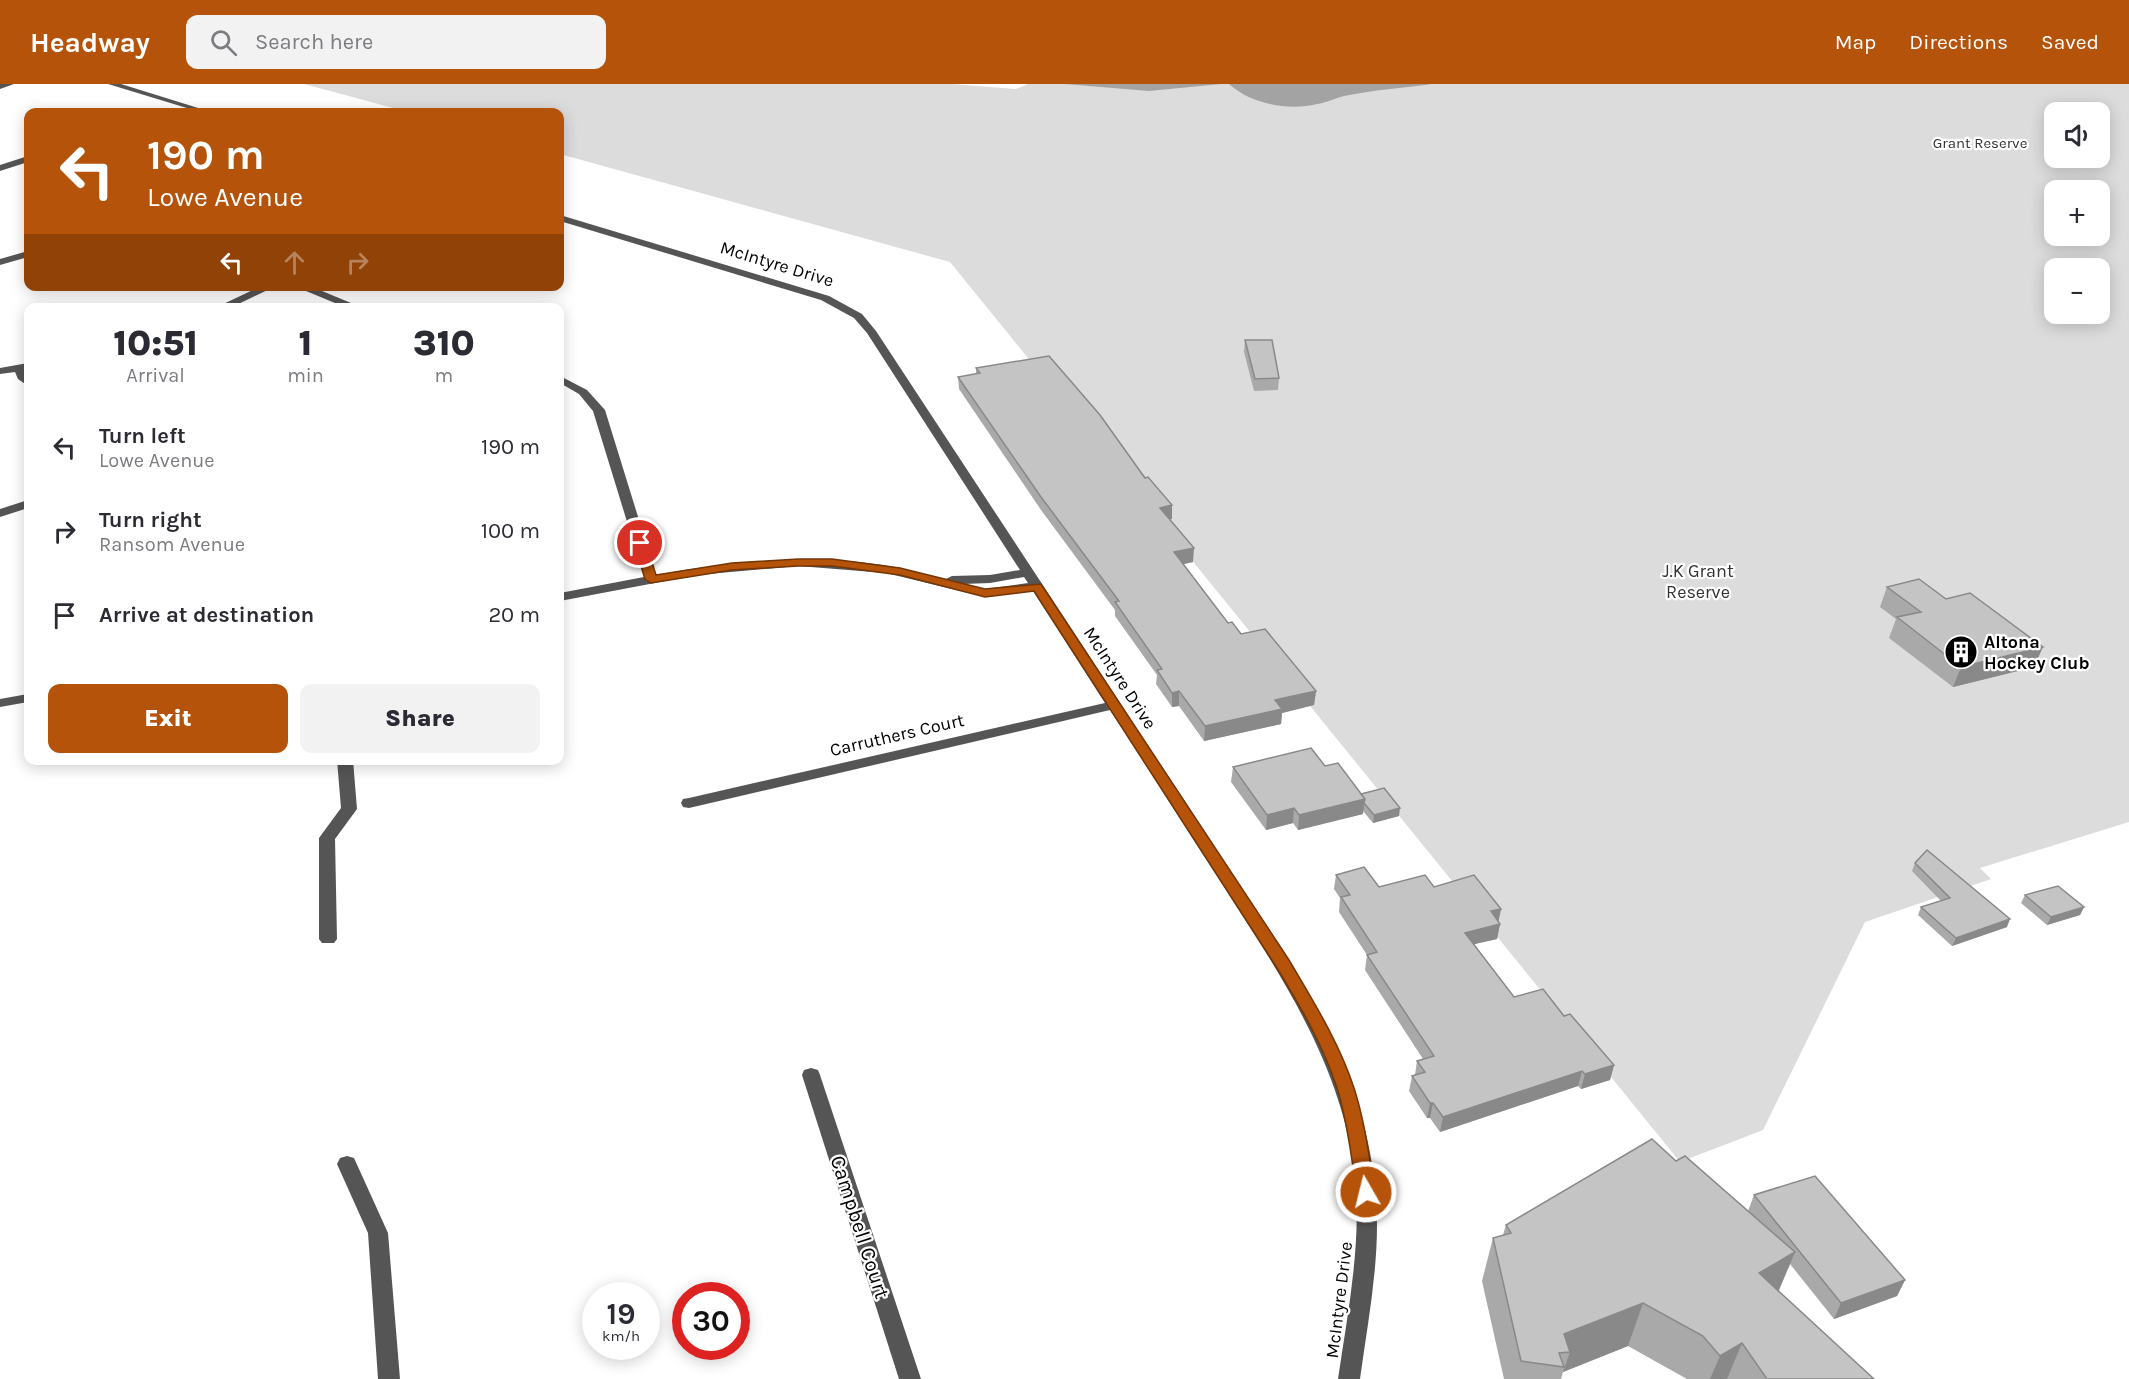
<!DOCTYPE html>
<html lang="en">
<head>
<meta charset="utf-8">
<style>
	body { margin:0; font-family:Karla,sans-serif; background:#f2f2f3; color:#2b2b33; height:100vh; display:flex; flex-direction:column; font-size:22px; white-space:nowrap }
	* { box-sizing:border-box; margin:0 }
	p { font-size:20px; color:#7c7c81 }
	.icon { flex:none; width:33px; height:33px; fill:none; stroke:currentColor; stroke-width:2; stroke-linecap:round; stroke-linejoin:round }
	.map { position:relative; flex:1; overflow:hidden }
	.drawer { position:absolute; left:24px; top:219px; width:540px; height:462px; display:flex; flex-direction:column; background:#fff; border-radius:12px; box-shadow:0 3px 15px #0003 }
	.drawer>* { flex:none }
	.guide { position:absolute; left:24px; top:24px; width:540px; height:183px; border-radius:12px; box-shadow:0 3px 15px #0003; background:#b45309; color:#fff; overflow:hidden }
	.tools { position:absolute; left:2044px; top:18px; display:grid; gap:12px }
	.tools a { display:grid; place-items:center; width:66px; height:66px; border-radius:12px; background:#fff; box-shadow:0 3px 15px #0003; font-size:30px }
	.speed { position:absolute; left:582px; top:1198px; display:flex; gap:12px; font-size:30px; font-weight:700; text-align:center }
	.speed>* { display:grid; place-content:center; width:78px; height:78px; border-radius:50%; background:#fff; box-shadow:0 3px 15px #0003; line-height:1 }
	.speed small { font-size:15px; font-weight:400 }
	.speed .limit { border:9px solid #d22; background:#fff; color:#111 }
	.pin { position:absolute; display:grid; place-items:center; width:51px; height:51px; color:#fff; margin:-26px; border:3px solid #fff; border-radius:50%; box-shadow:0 2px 6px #0007 }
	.me { position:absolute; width:66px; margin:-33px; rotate:352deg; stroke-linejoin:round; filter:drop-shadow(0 0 4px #0008) }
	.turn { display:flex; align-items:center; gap:21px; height:126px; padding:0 24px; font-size:27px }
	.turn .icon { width:78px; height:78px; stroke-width:2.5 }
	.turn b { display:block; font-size:42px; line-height:51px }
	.lanes { display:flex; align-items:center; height:57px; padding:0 24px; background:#0003; justify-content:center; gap:30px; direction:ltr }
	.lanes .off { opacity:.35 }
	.eta { display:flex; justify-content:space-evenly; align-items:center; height:102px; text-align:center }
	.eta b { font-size:36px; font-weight:800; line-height:42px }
	.primary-button { display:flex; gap:12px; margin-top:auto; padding:12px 24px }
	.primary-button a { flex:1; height:69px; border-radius:12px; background:#b45309; color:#fff; font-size:24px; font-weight:800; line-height:69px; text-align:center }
	.primary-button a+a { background:#f2f2f3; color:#2b2b33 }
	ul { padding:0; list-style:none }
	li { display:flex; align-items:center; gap:18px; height:84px; padding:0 24px }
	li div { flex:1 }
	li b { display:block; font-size:22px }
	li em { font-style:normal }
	header { display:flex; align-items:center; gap:36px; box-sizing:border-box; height:84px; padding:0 30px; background:#b45309; color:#fff }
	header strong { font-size:28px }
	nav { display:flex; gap:33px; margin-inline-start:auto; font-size:21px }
	.search { width:420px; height:54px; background:#f2f2f3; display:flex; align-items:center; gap:15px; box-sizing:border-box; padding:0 21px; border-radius:12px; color:#7c7c81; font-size:22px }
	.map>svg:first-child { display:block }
</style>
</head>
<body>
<header>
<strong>Headway</strong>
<div class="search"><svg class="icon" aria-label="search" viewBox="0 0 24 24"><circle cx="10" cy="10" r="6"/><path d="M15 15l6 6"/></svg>Search here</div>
<nav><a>Map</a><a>Directions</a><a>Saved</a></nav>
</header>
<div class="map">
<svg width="2129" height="1295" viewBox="0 0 2129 1295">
	<rect width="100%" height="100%" fill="#fff"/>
	<path fill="#dcdcdc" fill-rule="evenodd" d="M304,0H952L1016,5L1028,0H2129V738L1980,784L1991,795L1865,838L1763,1046L1680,1078L950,178L560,70V28H408ZM2055,28H2100V74H2055ZM2055,106H2100V152H2055ZM2055,184H2100V230H2055Z"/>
	<g fill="#a3a3a3">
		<polygon points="1065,0 1221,0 1149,7"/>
		<path d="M1229,0H1432C1403,4 1373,6 1344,12C1335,14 1326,19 1317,20C1288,27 1251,20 1229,0Z"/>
	</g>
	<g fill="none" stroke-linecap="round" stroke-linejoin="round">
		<g fill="#555" fill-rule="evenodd">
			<polygon points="0,0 14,0 0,5"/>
			<polygon points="108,0 121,0 211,28 200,28"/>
			<polygon points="28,72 28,78 0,87 0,81"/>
			<path d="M560,131L829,212L862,230L876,247L1289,876C1339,957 1377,1043 1377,1141C1377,1192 1367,1244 1360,1295H1338C1347,1233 1360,1169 1356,1106C1348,992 1286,899 1226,806C1187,746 1149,686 1110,626L689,724L683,723L681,719L683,715L689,714L1105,619L1033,507L985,513L886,489L798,482L697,491L560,517V509L644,493L593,327L579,310L560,299V292L587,306L605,326L656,491C731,477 807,470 883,481C904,484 925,491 946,495L952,492L990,491L1020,486L867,249L854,234L821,216L560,137ZM1024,493L1028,499L985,505L963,500L990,499Z"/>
			<polygon points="28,167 28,173 0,181 0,175"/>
			<polygon points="261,202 276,202 230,224 215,224"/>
			<polygon points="294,202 310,202 363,224 347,224"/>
			<polygon points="28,279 28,285 26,286 28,302 18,295 15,288 0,290 0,284"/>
			<polygon points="28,416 28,424 0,433 0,425"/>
			<polygon points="28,610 28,618 0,623 0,615"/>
			<polygon points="337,676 353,676 357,725 335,755 337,855 334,859 322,859 319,855 319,754 341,724"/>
			<polygon points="811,984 818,986 820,991 921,1295 899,1295 802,991 804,986"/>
			<polygon points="347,1072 354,1074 388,1149 400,1295 378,1295 368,1149 337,1080 340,1074"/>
		</g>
	</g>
	<g fill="#a9a9a9">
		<polygon points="1245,256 1279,294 1278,306 1254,307 1244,268"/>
		<polygon points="976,284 1145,394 1172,421 1172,435 1169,435 1193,478 1183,480 1228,539 1316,607 1314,621 1282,629 1281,640 1204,657 1179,622 1172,623 1156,600 1157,591 1115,532 1115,526 1041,426 959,305 958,293 976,290"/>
		<polygon points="1887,503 1946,515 2034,583 1953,603 1889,554 1896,535 1880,523"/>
		<polygon points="1325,682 1361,710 1399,732 1373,739 1363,727 1363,730 1298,746 1293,739 1266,746 1231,698 1233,683"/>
		<polygon points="1915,779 2007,843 1952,862 1918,831 1921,823 1941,817 1912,787"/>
		<polygon points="1336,791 1379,803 1434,803 1501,825 1498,838 1500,840 1497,855 1474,860 1514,913 1564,932 1614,981 1610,996 1581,1005 1578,1002 1440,1048 1430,1034 1427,1034 1409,1007 1412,992 1415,991 1417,977 1423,975 1365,886 1367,871 1339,828 1340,814 1334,805"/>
		<polygon points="2025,811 2084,823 2080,831 2047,841 2021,819"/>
		<polygon points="1676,1077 1748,1127 1754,1111 1905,1196 1897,1212 1834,1235 1790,1180 1778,1207 1874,1295 1687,1295 1628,1262 1563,1288 1561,1295 1504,1295 1482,1197 1493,1154 1503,1151 1506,1141"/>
	</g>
	<g fill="#898989">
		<polygon points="1172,421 1172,435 1159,437 1160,424"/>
		<polygon points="1194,464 1193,478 1174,482 1174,468"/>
		<polygon points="2043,563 2034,583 1953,603 1961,583"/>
		<polygon points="1179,607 1179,622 1172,623 1172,609"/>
		<polygon points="1316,607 1314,621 1282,629 1281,640 1204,657 1205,642 1275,616"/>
		<polygon points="1365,715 1363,730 1298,746 1299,731"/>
		<polygon points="1294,724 1293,739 1266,746 1267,731"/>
		<polygon points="1400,724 1399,732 1373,739 1374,731"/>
		<polygon points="2084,823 2080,831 2047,841 2051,833"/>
		<polygon points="1501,825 1498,840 1491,827"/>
		<polygon points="2010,835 2007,843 1952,862 1956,854"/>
		<polygon points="1500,840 1497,855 1462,863 1465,849"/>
		<polygon points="1614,981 1610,996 1581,1005 1585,990"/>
		<polygon points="1582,987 1578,1002 1440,1048 1443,1033"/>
		<polygon points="1430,1019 1433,1019 1430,1034 1427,1034"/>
		<polygon points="1795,1168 1777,1211 1759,1189"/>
		<polygon points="1905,1196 1897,1212 1834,1235 1841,1219"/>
		<polygon points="1643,1219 1628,1262 1563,1288 1570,1268 1564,1250"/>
		<polygon points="1742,1259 1727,1295 1710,1295 1720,1272"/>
	</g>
	<g fill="#c4c4c4" stroke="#898989" stroke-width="1.5">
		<polygon points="1245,256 1272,256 1279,294 1255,295"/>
		<polygon points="1049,272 1100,331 1145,394 1148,393 1172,421 1160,424 1194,464 1174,468 1228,539 1232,538 1241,550 1265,545 1316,607 1275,616 1282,625 1205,642 1179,607 1172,609 1157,586 1162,585 1115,518 1119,517 1041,413 958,293 980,289 976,284"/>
		<polygon points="1919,495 1946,515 1970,509 2043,563 1961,583 1897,533 1921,528 1887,503"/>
		<polygon points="1311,664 1325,682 1338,679 1365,715 1299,731 1294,724 1267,731 1233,683"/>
		<polygon points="1384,704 1400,724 1374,731 1364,719 1365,715 1361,710"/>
		<polygon points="1927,766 2010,835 1956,854 1921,823 1950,814 1915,779"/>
		<polygon points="1364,783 1379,803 1425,791 1434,803 1474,791 1501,825 1491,827 1500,840 1465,849 1514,913 1543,905 1564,932 1570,930 1614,981 1585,990 1582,987 1443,1033 1433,1019 1430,1019 1412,992 1425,988 1417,977 1434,972 1367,871 1377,868 1341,813 1350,811 1336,791"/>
		<polygon points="2058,802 2084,823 2051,833 2025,811"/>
		<polygon points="1652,1055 1676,1077 1685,1072 1795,1168 1759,1189 1874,1295 1767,1295 1742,1259 1720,1272 1703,1252 1643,1219 1564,1250 1570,1268 1559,1269 1564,1283 1521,1277 1493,1154 1511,1149 1506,1141"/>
		<polygon points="1815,1092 1905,1196 1841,1219 1754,1111"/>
	</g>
	<path fill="#b45309" stroke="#753606" stroke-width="1.5" d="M640,456L646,459L656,491L732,479L798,475H832L900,484L985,505L1041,500L1289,876C1313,917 1339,958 1354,1004C1365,1038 1369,1073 1375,1108L1373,1114L1366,1116L1360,1114L1357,1108C1351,1074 1348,1038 1337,1004C1323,961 1300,922 1277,884L1034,507L985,513L900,491L832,482H798L732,486L651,499L645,495L634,459Z"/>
	<defs>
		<g id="building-disc" transform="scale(1.725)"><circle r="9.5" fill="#000" stroke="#fff"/><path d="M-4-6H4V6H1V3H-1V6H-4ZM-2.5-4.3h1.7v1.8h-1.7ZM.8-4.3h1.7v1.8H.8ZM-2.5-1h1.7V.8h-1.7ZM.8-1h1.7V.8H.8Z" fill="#fff"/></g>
	</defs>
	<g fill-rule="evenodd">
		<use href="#building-disc" x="1961" y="568"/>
	</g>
	<g text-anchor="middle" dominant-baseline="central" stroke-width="4.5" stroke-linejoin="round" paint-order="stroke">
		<g font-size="15" fill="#333" stroke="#fff">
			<text x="1980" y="59">Grant Reserve</text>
		</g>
		<g font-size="18" fill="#000" stroke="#fff">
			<text transform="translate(777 180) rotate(17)">McIntyre Drive</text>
			<text transform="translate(1120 594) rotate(57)">McIntyre Drive</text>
			<text transform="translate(897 651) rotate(-13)">Carruthers Court</text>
			<text transform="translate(1339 1216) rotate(-83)">McIntyre Drive</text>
		</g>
		<g font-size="18" fill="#333" stroke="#fff">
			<text x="1698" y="487">J.K Grant<tspan x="1698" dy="21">Reserve</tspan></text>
		</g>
		<g font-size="18" font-weight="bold" fill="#000" stroke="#fff" text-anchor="start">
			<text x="1984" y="558">Altona<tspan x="1984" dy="21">Hockey Club</tspan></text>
		</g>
		<g font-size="21" fill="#000" stroke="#fff">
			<text transform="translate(860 1143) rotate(72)">Campbell Court</text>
		</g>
	</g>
</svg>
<div class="tools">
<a><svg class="icon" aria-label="sound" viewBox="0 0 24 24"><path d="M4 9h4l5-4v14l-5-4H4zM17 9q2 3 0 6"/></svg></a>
<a>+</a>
<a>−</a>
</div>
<div class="speed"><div>19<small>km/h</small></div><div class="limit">30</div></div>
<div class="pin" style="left:640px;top:459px;background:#d93025"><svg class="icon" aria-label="arrive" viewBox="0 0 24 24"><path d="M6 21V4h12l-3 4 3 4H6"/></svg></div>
<svg class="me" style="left:1366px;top:1108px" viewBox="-20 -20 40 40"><circle r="17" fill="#b45309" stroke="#fff" stroke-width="3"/><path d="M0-11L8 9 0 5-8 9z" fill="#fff"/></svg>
<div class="guide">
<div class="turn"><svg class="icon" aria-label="left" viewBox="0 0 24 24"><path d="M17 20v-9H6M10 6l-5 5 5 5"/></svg><div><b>190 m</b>Lowe Avenue</div></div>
<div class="lanes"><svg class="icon" aria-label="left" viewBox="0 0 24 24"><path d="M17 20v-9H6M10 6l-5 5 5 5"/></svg><svg class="icon off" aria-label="ahead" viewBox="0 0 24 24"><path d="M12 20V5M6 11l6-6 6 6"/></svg><svg class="icon off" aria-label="right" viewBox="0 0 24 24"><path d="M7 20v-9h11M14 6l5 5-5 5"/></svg></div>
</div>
<section class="drawer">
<div class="eta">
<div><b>10:51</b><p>Arrival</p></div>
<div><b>1</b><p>min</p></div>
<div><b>310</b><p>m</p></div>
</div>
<ul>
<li><svg class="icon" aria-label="left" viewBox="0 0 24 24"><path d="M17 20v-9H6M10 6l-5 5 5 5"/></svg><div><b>Turn left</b><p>Lowe Avenue</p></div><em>190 m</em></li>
<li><svg class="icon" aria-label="right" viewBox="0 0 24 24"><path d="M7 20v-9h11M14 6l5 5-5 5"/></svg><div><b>Turn right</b><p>Ransom Avenue</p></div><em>100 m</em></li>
<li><svg class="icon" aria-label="arrive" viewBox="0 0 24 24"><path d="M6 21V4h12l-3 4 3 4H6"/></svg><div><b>Arrive at destination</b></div><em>20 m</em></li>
</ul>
<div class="primary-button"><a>Exit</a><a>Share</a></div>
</section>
</div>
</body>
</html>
